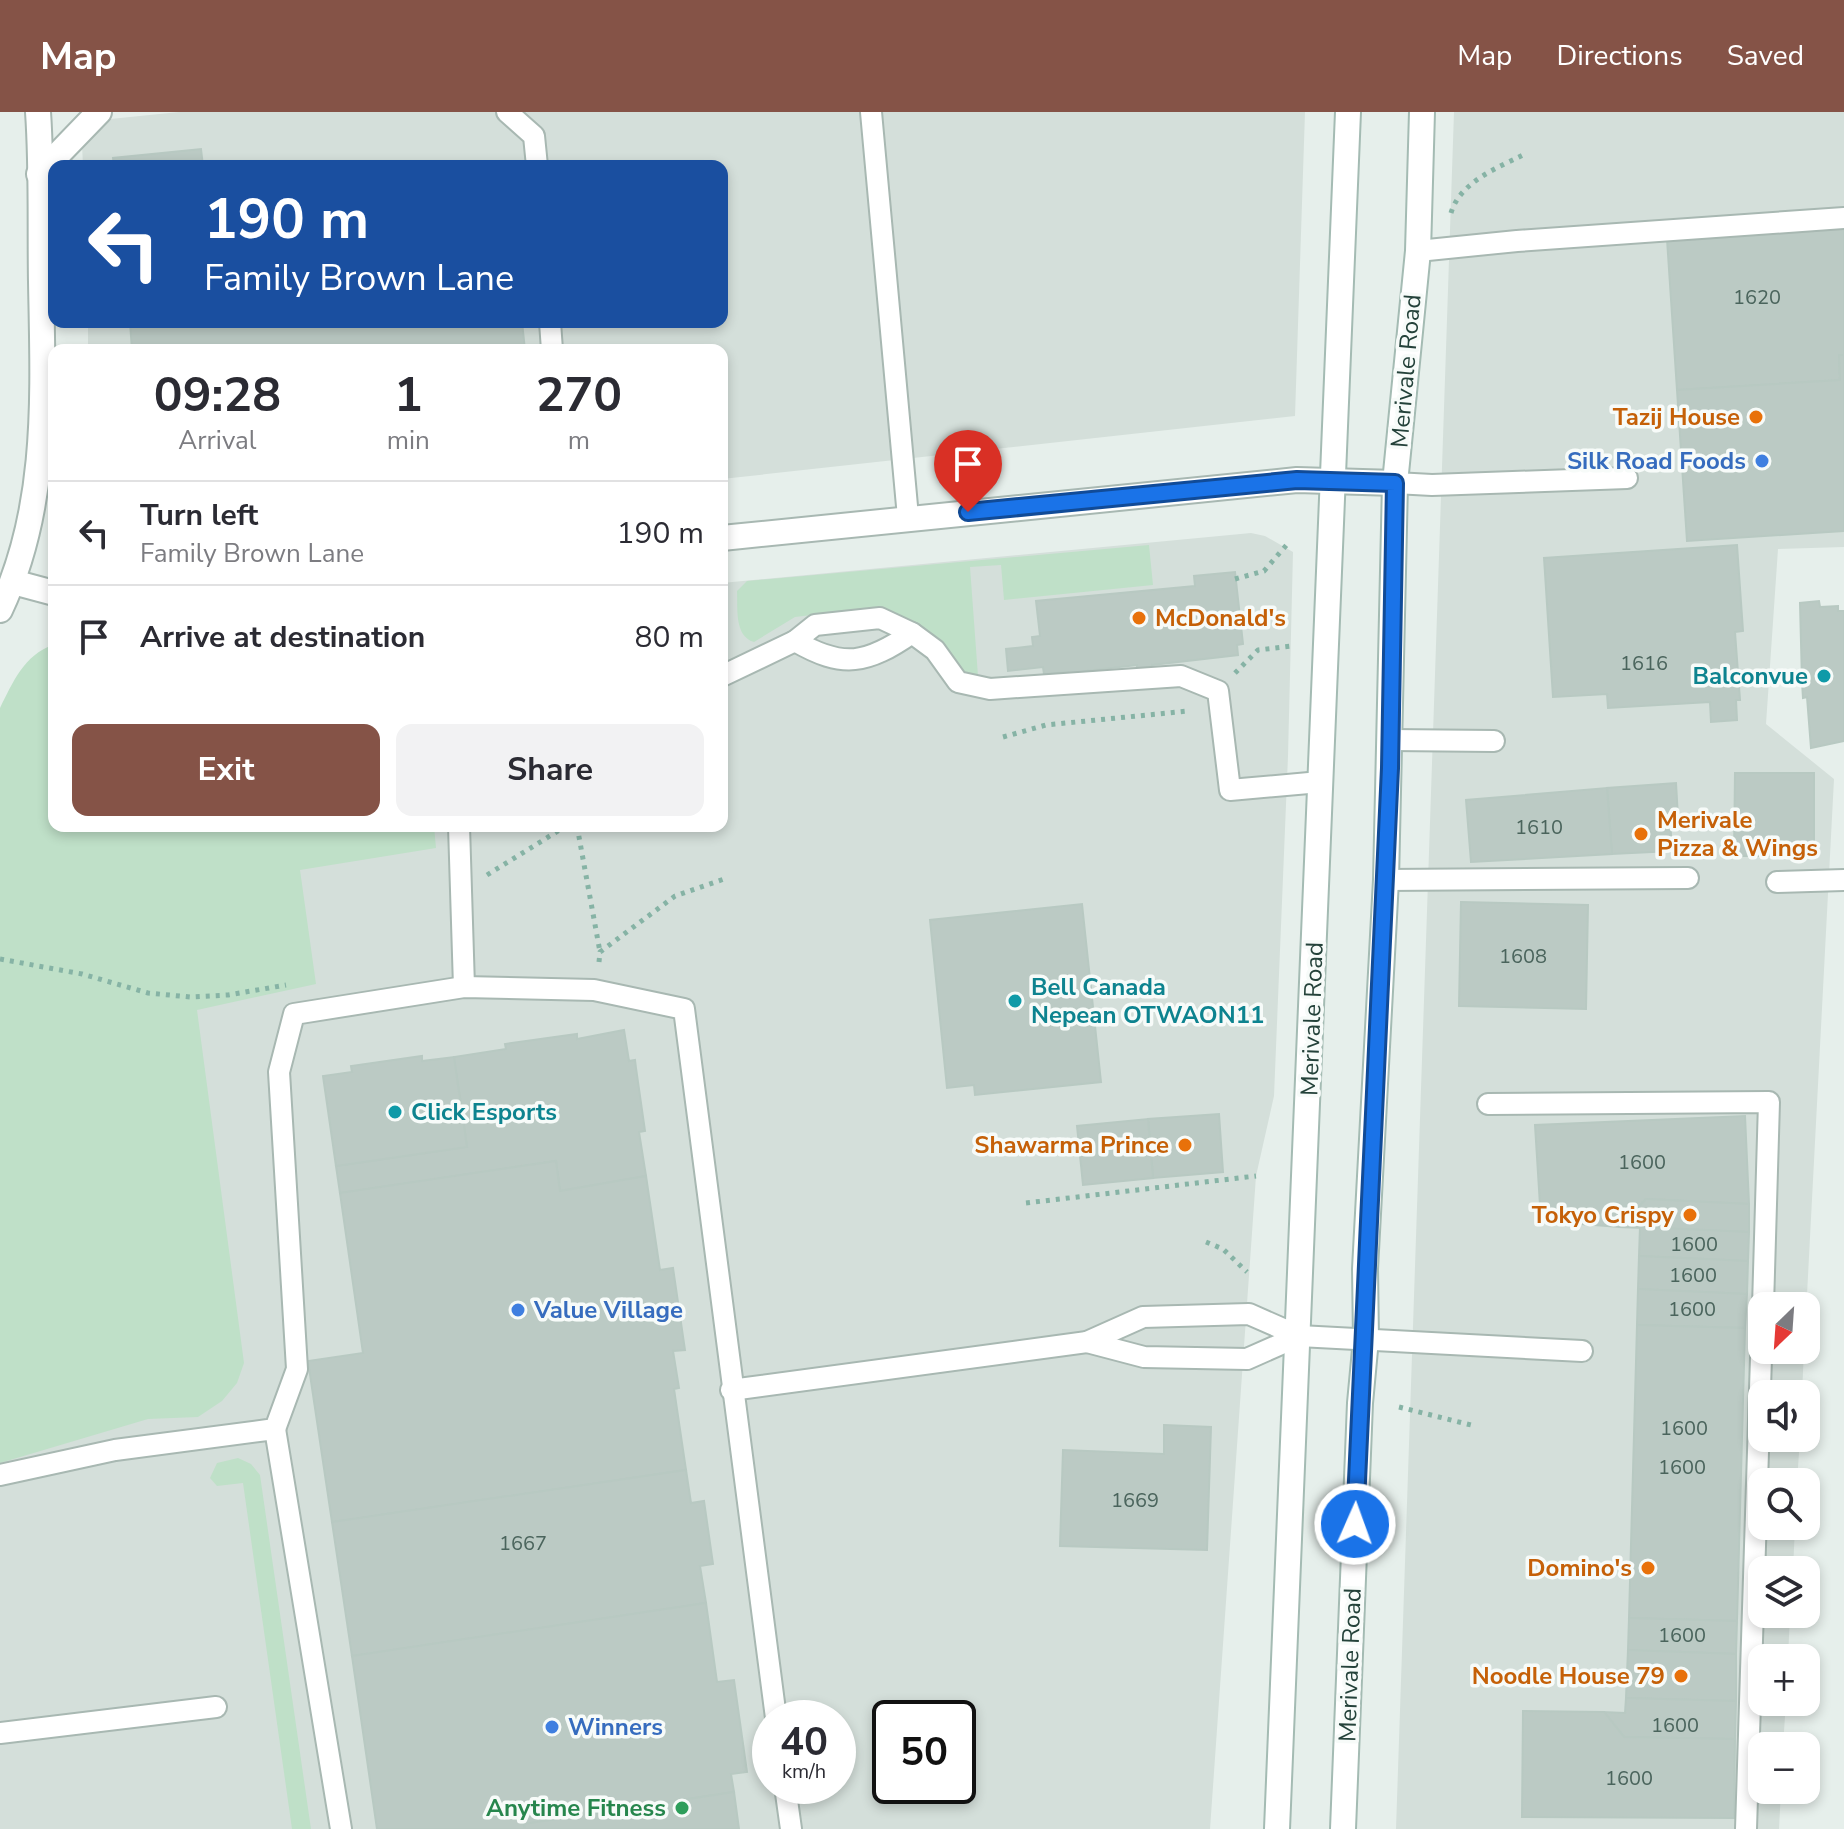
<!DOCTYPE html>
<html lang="en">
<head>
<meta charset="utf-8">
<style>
	body { margin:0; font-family:"Nunito Sans",sans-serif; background:#f2f2f3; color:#2b2b33; height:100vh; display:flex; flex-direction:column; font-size:30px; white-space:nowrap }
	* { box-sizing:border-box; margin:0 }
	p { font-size:26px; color:#7c7c81 }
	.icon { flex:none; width:44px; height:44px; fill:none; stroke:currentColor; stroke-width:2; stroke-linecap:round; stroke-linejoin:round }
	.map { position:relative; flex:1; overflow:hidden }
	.panel { position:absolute; left:48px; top:232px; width:680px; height:488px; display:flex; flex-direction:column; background:#fff; border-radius:16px; box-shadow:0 4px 12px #0003 }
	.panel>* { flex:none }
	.banner { position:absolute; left:48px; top:48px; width:680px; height:168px; border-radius:16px; box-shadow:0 4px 12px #0003; background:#1a4fa0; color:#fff; overflow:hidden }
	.needle { width:52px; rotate:205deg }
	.fabs { position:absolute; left:1748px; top:1180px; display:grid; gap:16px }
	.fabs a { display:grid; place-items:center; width:72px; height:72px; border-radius:16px; background:#fff; box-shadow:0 4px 12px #0003; font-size:40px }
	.speed { position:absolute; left:752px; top:1588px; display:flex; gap:16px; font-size:40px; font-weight:700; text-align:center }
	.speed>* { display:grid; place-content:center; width:104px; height:104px; border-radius:50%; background:#fff; box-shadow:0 4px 12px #0003; line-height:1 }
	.speed small { font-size:20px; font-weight:400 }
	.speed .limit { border:4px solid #111; border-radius:12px; background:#fff; color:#111 }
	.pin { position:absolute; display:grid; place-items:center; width:68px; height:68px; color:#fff; margin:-82px -34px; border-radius:50% 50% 50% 0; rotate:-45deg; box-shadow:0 0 8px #0007 }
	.pin .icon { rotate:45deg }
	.me { position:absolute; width:88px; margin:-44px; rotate:2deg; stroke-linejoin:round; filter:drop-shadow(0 0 6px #0008) }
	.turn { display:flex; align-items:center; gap:28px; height:168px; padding:0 24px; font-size:36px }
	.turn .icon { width:104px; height:104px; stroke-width:2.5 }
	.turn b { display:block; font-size:56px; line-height:68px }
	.eta { display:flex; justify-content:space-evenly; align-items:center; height:136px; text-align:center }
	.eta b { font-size:48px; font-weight:700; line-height:56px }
	.cta { display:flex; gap:16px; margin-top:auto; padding:16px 24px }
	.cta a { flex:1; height:92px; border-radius:16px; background:#855347; color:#fff; font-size:32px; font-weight:700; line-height:92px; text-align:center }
	.cta a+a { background:#f2f2f3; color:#2b2b33 }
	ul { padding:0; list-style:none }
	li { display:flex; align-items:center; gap:24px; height:104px; padding:0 24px; border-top:2px solid #e1e1e2 }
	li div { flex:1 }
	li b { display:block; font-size:30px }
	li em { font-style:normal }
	header { display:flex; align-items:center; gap:48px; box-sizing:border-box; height:112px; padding:0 40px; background:#855347; color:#fff }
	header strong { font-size:38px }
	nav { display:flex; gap:44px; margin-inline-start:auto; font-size:28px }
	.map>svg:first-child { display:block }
</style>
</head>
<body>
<header>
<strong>Map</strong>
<nav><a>Map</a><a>Directions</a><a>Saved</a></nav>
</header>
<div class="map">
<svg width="1844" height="1717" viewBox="0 0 1844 1717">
	<rect width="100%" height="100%" fill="#e6efeb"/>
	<g fill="#d4dfda" fill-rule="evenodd">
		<polygon points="179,0 1305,0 1295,304 722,367 722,238 88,238 88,210 722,210 722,54 83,54 81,10"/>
		<polygon points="1454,0 1844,0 1844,435 1778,437 1766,612 1834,667 1806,1202 1806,1194 1762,1194 1762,1238 1804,1238 1802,1282 1762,1282 1762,1326 1800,1326 1797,1370 1762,1370 1762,1414 1795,1414 1793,1458 1762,1458 1762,1502 1790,1502 1788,1546 1762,1546 1762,1590 1786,1590 1783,1634 1762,1634 1762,1678 1781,1678 1779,1717 1396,1717"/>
		<path d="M1251,421L1265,424L1293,440L1288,644L1274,984L1256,1064L1210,1717H0V623L54,714H722V471ZM770,1606H838V1674H770ZM890,1606H958V1674H890Z"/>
	</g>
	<g fill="#bfe0c8">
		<path d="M1149,433L1153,473L1004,488L1001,453L970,455L978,564L973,568L956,556L949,539L936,526L879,495L795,505L754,530C734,524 738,496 737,479L747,469Z"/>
		<path d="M54,523V714H434L436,736L300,758L316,872L197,898L244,1251L237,1271L222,1289L198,1305L148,1307L0,1351V596C13,570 24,543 53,533Z"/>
		<polygon points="238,1346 251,1352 260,1363 311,1717 292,1717 243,1371 217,1374 210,1366 217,1351"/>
	</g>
	<g fill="#bbcac4" stroke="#b8c9c2" stroke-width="2">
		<polygon points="201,37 203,54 114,54 113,46"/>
		<polygon points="1839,110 1840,116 1844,116 1844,243 1839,243 1840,268 1677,278 1667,127"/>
		<polygon points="130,210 522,210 525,238 132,238"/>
		<polygon points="1839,243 1844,243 1844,419 1687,429 1677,278 1840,268"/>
		<polygon points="1737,433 1743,519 1735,520 1740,588 1736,588 1737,608 1711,610 1710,590 1608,596 1607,582 1553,585 1544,446"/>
		<polygon points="1235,460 1243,532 1237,533 1238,543 1152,553 1152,556 1137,558 1137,553 1084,559 1085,563 1068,565 1068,560 1044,562 1043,555 1008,559 1006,537 1033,534 1032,525 1040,524 1036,489 1195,474 1194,464"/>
		<polygon points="1819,489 1820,495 1838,494 1838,499 1844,499 1844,629 1811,636 1807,585 1803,586 1802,570 1800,491"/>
		<polygon points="1735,661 1814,661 1814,744 1734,744"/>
		<polygon points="1676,671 1678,705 1670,706 1672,739 1612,742 1607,676"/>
		<polygon points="1607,676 1612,742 1471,750 1466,688"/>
		<polygon points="1461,790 1588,793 1586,897 1459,894"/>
		<polygon points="1082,792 1101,970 975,983 974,973 947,976 930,808"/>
		<polygon points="624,918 629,949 635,948 636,956 645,1019 639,1020 646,1064 560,1079 556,1049 340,1081 336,1054 467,1035 454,945 506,937 505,932 577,922 577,927"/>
		<polygon points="422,944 422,949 454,945 467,1035 336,1054 323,964 352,960 351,954"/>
		<polygon points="1219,1002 1223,1060 1153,1066 1148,1007"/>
		<polygon points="1745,1004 1749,1092 1646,1087 1620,1115 1541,1109 1535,1013"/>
		<polygon points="1148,1007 1153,1066 1083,1073 1077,1014"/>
		<polygon points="556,1049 560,1079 646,1064 660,1158 673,1156 685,1238 673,1239 679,1276 674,1277 686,1358 332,1410 308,1249 363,1241 340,1081"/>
		<polygon points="1646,1087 1749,1092 1749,1120 1620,1115"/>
		<polygon points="1640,1115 1749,1120 1748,1149 1639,1144"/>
		<polygon points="1639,1144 1748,1149 1747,1182 1638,1177"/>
		<polygon points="1638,1177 1747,1182 1745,1216 1637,1213"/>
		<polygon points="1637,1213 1745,1216 1737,1509 1629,1506"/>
		<polygon points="1164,1313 1211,1315 1207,1438 1060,1434 1063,1338 1164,1342"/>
		<polygon points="686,1358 691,1391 704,1389 713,1452 700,1454 706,1491 352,1544 332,1410"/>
		<polygon points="706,1491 717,1570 734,1568 747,1660 731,1662 734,1680 524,1712 525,1717 377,1717 352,1544"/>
		<polygon points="1629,1506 1737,1509 1736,1542 1628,1538"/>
		<polygon points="1628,1538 1736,1542 1736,1589 1626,1586"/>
		<polygon points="1626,1586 1736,1589 1735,1627 1624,1625 1604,1600 1625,1601"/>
		<polygon points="1523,1599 1604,1600 1624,1625 1735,1627 1734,1706 1522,1705"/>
		<polygon points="734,1680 739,1717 525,1717 524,1712"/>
	</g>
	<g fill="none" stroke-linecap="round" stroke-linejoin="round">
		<g stroke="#a8b8b2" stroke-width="24">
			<g id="service">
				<polyline points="507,0 534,24 537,54"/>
				<polyline points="871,0 908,405"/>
				<polyline points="1418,139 1517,129 1844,106"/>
				<polyline points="550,210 552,238"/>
				<polyline points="1395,371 1432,373 1627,366"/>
				<path d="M795,529C843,557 867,552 912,521"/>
				<polyline points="722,564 795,529 815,513 880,506 912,521 935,538 958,570 990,577 1181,564 1218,579 1230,678 1320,670"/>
				<polyline points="1391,628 1494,629"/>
				<polyline points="459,714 464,875"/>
				<polyline points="1386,768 1688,766"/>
				<polyline points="1777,770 1844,768"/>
				<polyline points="1488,992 1769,990 1763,1194"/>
				<polyline points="1087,1230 1144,1245 1247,1247 1299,1224"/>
				<polyline points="731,1278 1087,1230 1143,1205 1249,1202 1299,1224 1582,1239"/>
				<polyline points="275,1317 341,1717"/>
				<polyline points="0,1363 115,1338 275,1317 297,1257 279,960 294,902 464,875 594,878 684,897 776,1606"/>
				<polyline points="0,1621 216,1595"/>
				<polyline points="785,1674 791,1717"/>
				<polyline points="1746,1717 1762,1214"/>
			</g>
		</g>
		<g stroke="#a8b8b2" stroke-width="28">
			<polyline id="minor" points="39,62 99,0"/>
		</g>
		<g stroke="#a8b8b2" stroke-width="28">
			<g id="tertiary">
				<polyline points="722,426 1297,368 1395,371"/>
				<polyline points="13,470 54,481"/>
				<path d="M0,498C49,395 43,282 41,170C40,114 42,56 38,0"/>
			</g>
		</g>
		<g stroke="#a4bbb3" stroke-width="28">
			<g id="secondary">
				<polyline points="1277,1717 1348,0"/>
				<polyline points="1343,1717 1360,1291 1366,1227 1365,1157 1386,768 1395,371 1418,139 1422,0"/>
			</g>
		</g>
		<g stroke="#86b3a5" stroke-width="5" stroke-dasharray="4 6" stroke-linecap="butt">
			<path d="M1451,101C1460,70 1497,56 1523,43"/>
			<polyline points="1235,467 1264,459 1290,429"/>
			<polyline points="1235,561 1258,538 1292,534"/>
			<polyline points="1003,625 1046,613 1188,599"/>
			<polyline points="577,714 600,840"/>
			<polyline points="487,763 566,714"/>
			<polyline points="0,847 82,862 148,881 190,885 228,883 286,873"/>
			<polyline points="599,850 600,840 675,784 724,767"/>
			<polyline points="1026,1091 1256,1064"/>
			<polyline points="1206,1130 1223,1137 1247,1160"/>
			<polyline points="1399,1295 1475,1314"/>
		</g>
		<use href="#service" stroke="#fff" stroke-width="20"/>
		<use href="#minor" stroke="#fff" stroke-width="24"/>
		<use href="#tertiary" stroke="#fff" stroke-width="24"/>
		<use href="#secondary" stroke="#fff" stroke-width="24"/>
	</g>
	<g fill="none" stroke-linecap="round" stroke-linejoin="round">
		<g stroke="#114b97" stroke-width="20">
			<polyline id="route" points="968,400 1297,368 1395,371 1390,656 1355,1412"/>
		</g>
		<use href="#route" stroke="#1a73e8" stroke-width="14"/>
	</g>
	<g fill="#e8710a" stroke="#f7fbf9" stroke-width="3">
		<circle cx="1756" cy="305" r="8"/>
		<circle cx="1139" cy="506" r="8"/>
		<circle cx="1641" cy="722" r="8"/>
		<circle cx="1185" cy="1033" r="8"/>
		<circle cx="1690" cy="1103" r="8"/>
		<circle cx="1648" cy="1456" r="8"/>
		<circle cx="1681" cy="1564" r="8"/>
	</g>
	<g fill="#3f7fe0" stroke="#f7fbf9" stroke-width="3">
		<circle cx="1762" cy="349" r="8"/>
		<circle cx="518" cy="1198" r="8"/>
		<circle cx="552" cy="1615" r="8"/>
	</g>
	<g fill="#0f9aa8" stroke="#f7fbf9" stroke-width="3">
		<circle cx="1824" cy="564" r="8"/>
		<circle cx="1015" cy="889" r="8"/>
		<circle cx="395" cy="1000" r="8"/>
	</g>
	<circle fill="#2e9e5b" stroke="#f7fbf9" stroke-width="3" cx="682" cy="1696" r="8"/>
	<g text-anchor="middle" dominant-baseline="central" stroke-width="7" stroke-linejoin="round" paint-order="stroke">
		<g font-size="20" fill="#4a645c">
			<text x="1757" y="185">1620</text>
			<text x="1644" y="551">1616</text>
			<text x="1539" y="715">1610</text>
			<text x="1523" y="844">1608</text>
			<text x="1642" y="1050">1600</text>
			<text x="1694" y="1132">1600</text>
			<text x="1693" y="1163">1600</text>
			<text x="1692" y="1197">1600</text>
			<text x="1684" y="1316">1600</text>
			<text x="1682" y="1355">1600</text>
			<text x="1135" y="1388">1669</text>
			<text x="523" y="1431">1667</text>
			<text x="1682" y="1523">1600</text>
			<text x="1675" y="1613">1600</text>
			<text x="1629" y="1666">1600</text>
		</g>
		<g font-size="24" fill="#24423a" stroke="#f7fbf9">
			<text transform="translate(1406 259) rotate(-85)">Merivale Road</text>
			<text transform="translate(1312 907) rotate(-88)">Merivale Road</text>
			<text transform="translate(1350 1553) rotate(-88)">Merivale Road</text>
		</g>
		<g font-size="24" font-weight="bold" fill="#c56008" stroke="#f7fbf9" text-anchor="end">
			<text x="1740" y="305">Tazij House</text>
			<text x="1155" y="506" text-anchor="start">McDonald's</text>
			<text x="1657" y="708" text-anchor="start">Merivale<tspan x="1657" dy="28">Pizza &amp; Wings</tspan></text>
			<text x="1169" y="1033">Shawarma Prince</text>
			<text x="1674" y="1103">Tokyo Crispy</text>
			<text x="1632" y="1456">Domino's</text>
			<text x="1665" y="1564">Noodle House 79</text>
		</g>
		<g font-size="24" font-weight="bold" fill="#366cbe" stroke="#f7fbf9" text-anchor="start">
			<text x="1746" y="349" text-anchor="end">Silk Road Foods</text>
			<text x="534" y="1198">Value Village</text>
			<text x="568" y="1615">Winners</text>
		</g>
		<g font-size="24" font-weight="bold" fill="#0d838f" stroke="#f7fbf9" text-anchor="start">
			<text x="1808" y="564" text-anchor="end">Balconvue</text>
			<text x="1031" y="875">Bell Canada<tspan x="1031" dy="28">Nepean OTWAON11</tspan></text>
			<text x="411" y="1000">Click Esports</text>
		</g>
		<g font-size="24" font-weight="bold" fill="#27864d" stroke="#f7fbf9" text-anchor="end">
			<text x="666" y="1696">Anytime Fitness</text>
		</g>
	</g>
</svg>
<div class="fabs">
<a><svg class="needle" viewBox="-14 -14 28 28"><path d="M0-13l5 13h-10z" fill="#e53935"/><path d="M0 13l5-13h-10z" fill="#7c7c81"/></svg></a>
<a><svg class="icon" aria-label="sound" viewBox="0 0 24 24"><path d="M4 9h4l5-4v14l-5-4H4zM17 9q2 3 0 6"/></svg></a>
<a><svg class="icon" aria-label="search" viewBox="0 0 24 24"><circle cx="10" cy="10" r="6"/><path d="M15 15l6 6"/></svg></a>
<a><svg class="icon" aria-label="layers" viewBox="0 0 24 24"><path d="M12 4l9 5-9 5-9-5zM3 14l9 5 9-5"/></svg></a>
<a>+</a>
<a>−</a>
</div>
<div class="speed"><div>40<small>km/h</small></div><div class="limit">50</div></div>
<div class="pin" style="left:968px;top:400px;background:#d93025"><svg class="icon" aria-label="arrive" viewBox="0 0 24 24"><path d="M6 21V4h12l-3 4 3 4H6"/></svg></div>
<svg class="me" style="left:1355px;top:1412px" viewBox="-20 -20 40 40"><circle r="17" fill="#1a73e8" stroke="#fff" stroke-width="3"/><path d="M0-11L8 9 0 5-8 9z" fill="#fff"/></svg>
<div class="banner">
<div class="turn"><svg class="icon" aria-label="left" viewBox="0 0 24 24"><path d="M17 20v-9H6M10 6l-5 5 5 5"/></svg><div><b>190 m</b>Family Brown Lane</div></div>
</div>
<section class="panel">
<div class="eta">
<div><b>09:28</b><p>Arrival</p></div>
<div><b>1</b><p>min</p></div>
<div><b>270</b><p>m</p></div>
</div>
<ul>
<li><svg class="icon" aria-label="left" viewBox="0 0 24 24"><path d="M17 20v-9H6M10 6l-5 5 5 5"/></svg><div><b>Turn left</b><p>Family Brown Lane</p></div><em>190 m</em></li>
<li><svg class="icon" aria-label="arrive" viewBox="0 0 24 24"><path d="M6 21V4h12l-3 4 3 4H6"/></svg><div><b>Arrive at destination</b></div><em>80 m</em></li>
</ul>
<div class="cta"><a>Exit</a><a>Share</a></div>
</section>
</div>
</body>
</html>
